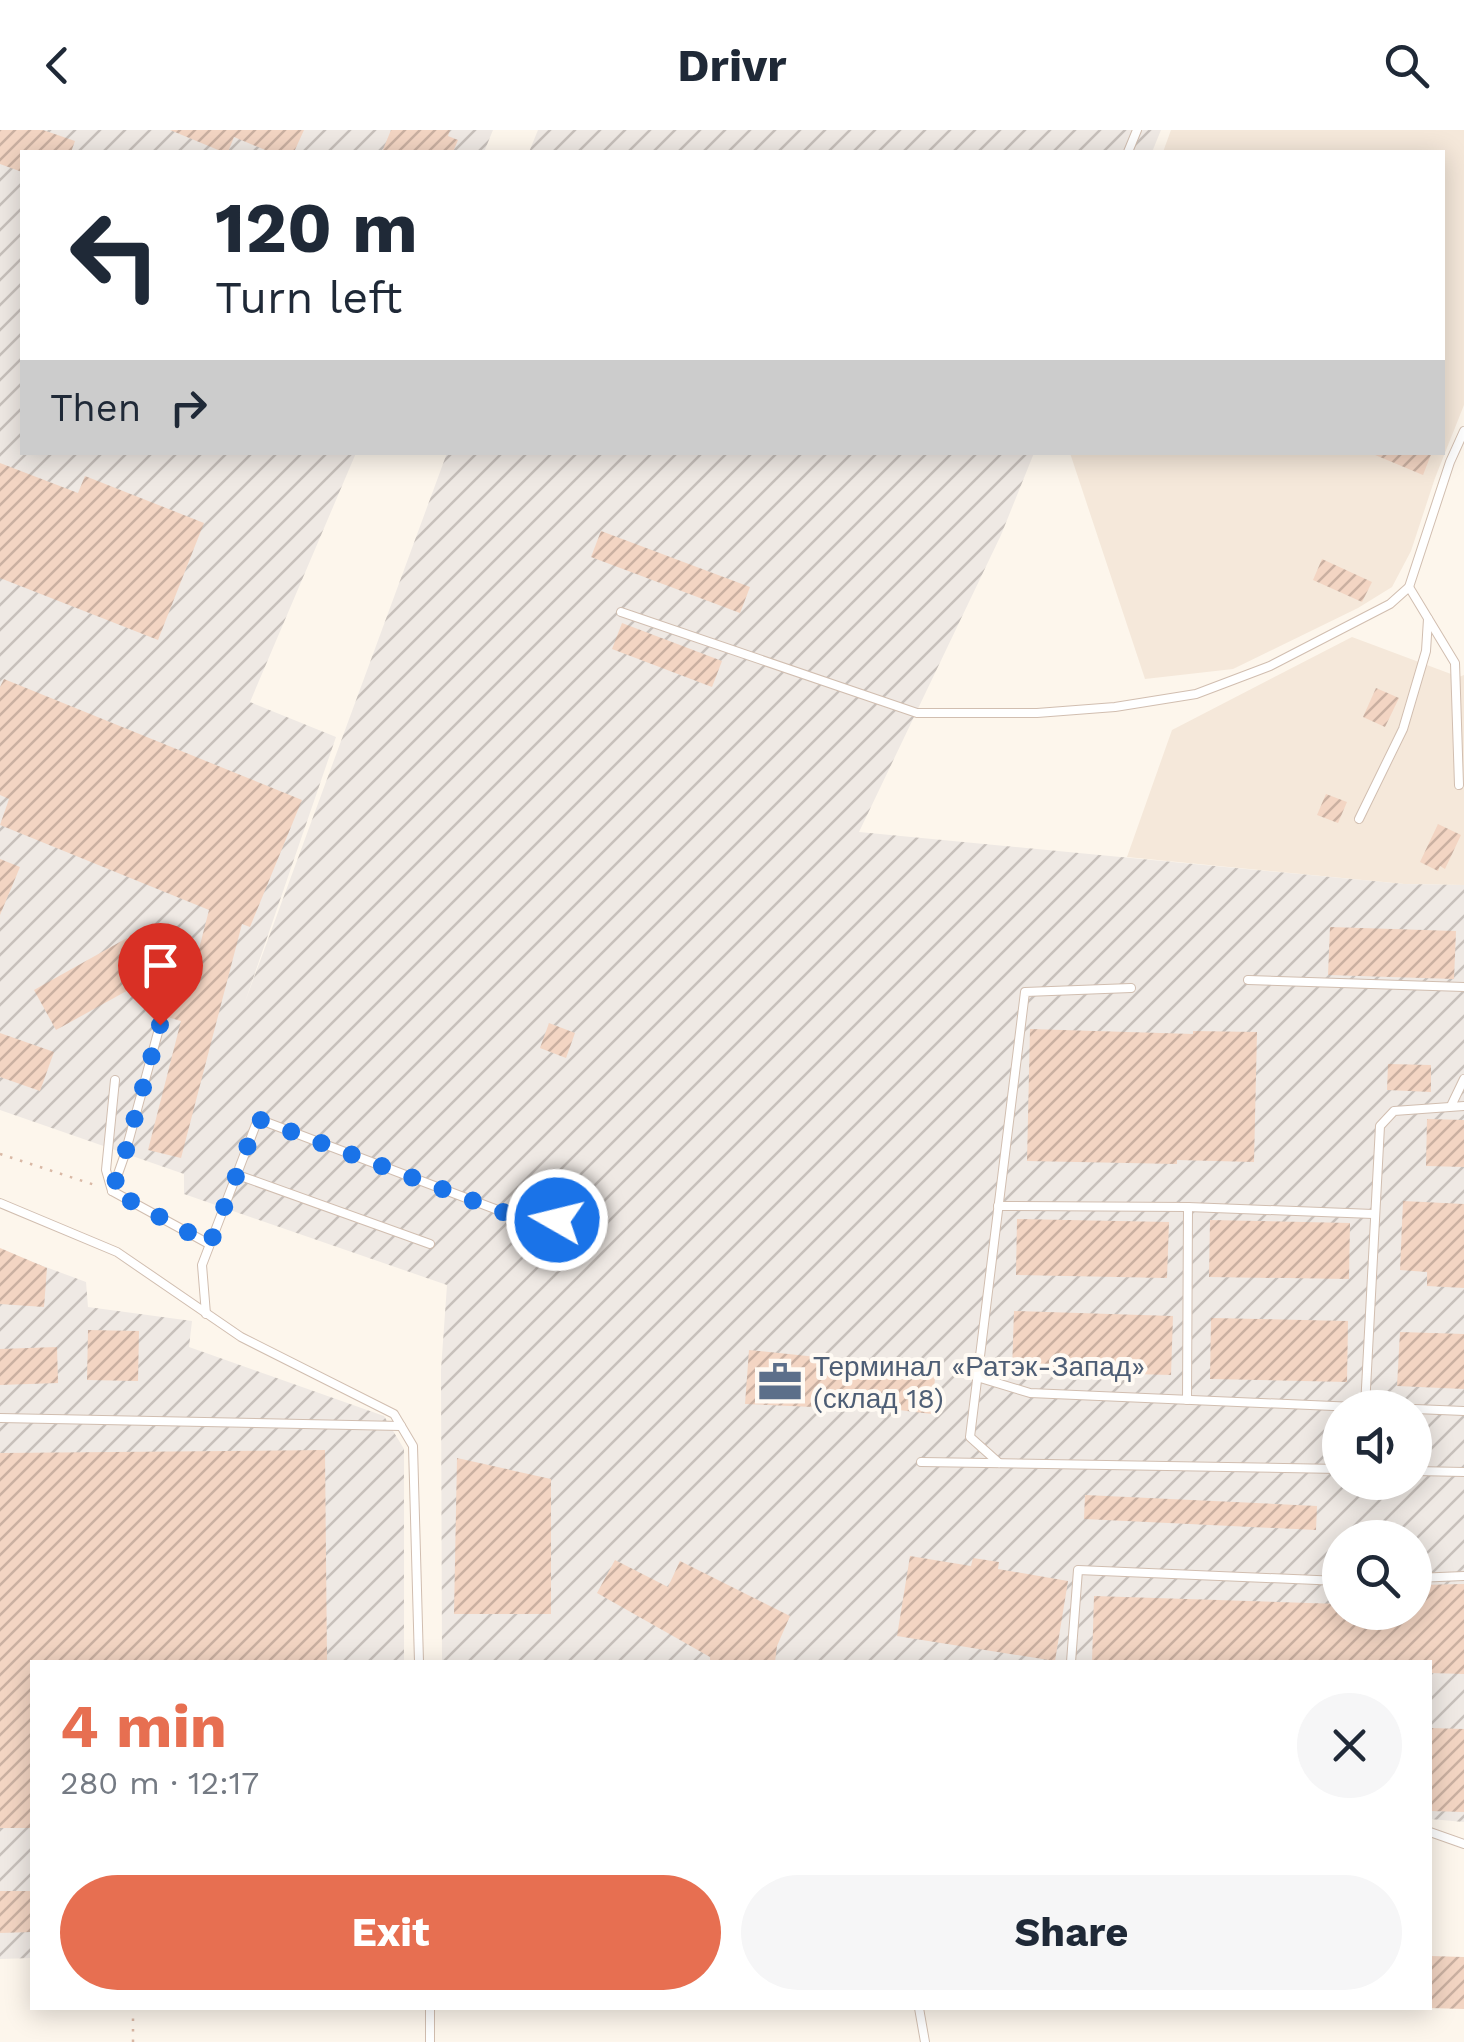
<!DOCTYPE html>
<html lang="en">
<head>
<meta charset="utf-8">
<style>
	body { margin:0; font-family:"Work Sans",sans-serif; background:#f6f6f7; color:#1f2937; height:100vh; display:flex; flex-direction:column; font-size:38px; white-space:nowrap }
	* { box-sizing:border-box; margin:0 }
	p { font-size:32px; color:#747a83 }
	.icon { flex:none; width:55px; height:55px; fill:none; stroke:currentColor; stroke-width:2; stroke-linecap:round; stroke-linejoin:round }
	.map { position:relative; flex:1; overflow:hidden }
	.panel { position:absolute; left:30px; top:1530px; width:1402px; height:350px; display:flex; flex-direction:column; background:#fff; border-radius:0px; box-shadow:0 5px 25px #0003 }
	.panel>* { flex:none }
	.guide { position:absolute; left:20px; top:20px; width:1425px; height:305px; border-radius:0px; box-shadow:0 5px 25px #0003; background:#fff; color:#1f2937; overflow:hidden }
	.tools { position:absolute; left:1322px; top:1260px; display:grid; gap:20px }
	.tools a { display:grid; place-items:center; width:110px; height:110px; border-radius:50%; background:#fff; box-shadow:0 5px 25px #0003; font-size:50px }
	.pin { position:absolute; display:grid; place-items:center; width:85px; height:85px; color:#fff; margin:-102px -42px; border-radius:50% 50% 50% 0; rotate:-45deg; box-shadow:0 0 10px #0007 }
	.pin .icon { rotate:45deg }
	.me { position:absolute; width:110px; margin:-55px; rotate:278deg; stroke-linejoin:round; filter:drop-shadow(0 0 8px #0008) }
	.turn { display:flex; align-items:center; gap:35px; height:210px; padding:0 30px; font-size:45px }
	.turn .icon { width:130px; height:130px; stroke-width:2.5 }
	.turn b { display:block; font-size:70px; line-height:85px }
	.then { display:flex; align-items:center; height:95px; padding:0 30px; background:#0003; gap:20px; font-size:38px }
	.round { display:grid; place-items:center; flex:none; width:105px; height:105px; border-radius:52px; background:#f6f6f7 }
	.head { display:flex; align-items:center; justify-content:space-between; height:170px; padding:0 30px }
	h1 { font-size:60px; font-weight:700; line-height:75px; color:#e76f51 }
	.action { display:flex; gap:20px; margin-top:auto; padding:20px 30px }
	.action a { flex:1; height:115px; border-radius:60px; background:#e76f51; color:#fff; font-size:40px; font-weight:700; line-height:115px; text-align:center }
	.action a+a { background:#f6f6f7; color:#1f2937 }
	header { display:flex; justify-content:space-between; align-items:center; height:130px; padding:0 30px; background:#fff; font-size:45px; font-weight:700 }
	.map>svg:first-child { display:block }
</style>
</head>
<body>
<header><svg class="icon" aria-label="back" viewBox="0 0 24 24"><path d="M15 5l-7 7 7 7"/></svg>Drivr<svg class="icon" aria-label="search" viewBox="0 0 24 24"><circle cx="10" cy="10" r="6"/><path d="M15 15l6 6"/></svg></header>
<div class="map">
<svg width="1464" height="1912" viewBox="0 0 1464 1912">
	<defs>
		<pattern id="industrial-furrows" width="10" height="10" patternUnits="userSpaceOnUse" patternTransform="scale(2.5)"><rect width="10" height="10" fill="#efe9e4"/><path d="M-1 1l2-2M0 10L10 0M9 11l2-2" fill="none" stroke="#c7c0bb"/></pattern>
		<pattern id="building-hatch" width="6" height="6" patternUnits="userSpaceOnUse" patternTransform="scale(2.5)"><rect width="6" height="6" fill="#f3d5c3"/><path d="M-1 1l2-2M0 6l6-6M5 7l2-2" fill="none" stroke="#cab0a1"/></pattern>
	</defs>
	<rect width="100%" height="100%" fill="#fdf6ec"/>
	<g fill="#f5e8da">
		<polygon points="1171,0 1464,0 1464,275 1435,348 1411,421 1392,457 1358,478 1233,539 1145,549 1070,323 1442,322 1442,22 1163,22"/>
		<polygon points="1352,507 1459,547 1464,545 1464,755 1404,754 1127,727 1172,600"/>
	</g>
	<g fill="url(#industrial-furrows)" fill-rule="evenodd">
		<path d="M0,0H493L484,22H22V322L356,323L250,572L336,607L245,872L447,323H1034L1001,405L859,702L1404,754L1464,755V1692L1430,1689V1532H442L441,1240L447,1155L184,1064V1044L0,980ZM1340,1278H1415V1352H1340ZM1340,1408H1415V1482H1340Z"/>
		<polygon points="538,0 1161,0 1152,22 529,22"/>
		<polygon points="0,1120 86,1152 88,1177 192,1191 189,1217 384,1286 404,1319 404,1532 32,1532 32,1828 0,1829"/>
	</g>
	<g fill="url(#building-hatch)">
		<polygon points="0,0 43,0 75,11 71,22 22,22 22,42 0,34"/>
		<polygon points="170,0 304,0 294,22 270,22 234,7 228,22 223,22"/>
		<polygon points="391,0 450,0 448,6 458,10 453,22 382,22"/>
		<polygon points="1368,322 1432,322 1423,345"/>
		<polygon points="0,333 78,363 85,346 204,393 158,510 0,448"/>
		<polygon points="601,401 750,457 740,483 591,427"/>
		<polygon points="1322,429 1372,452 1362,472 1313,450"/>
		<polygon points="622,493 722,531 712,557 612,519"/>
		<polygon points="4,549 302,670 250,797 242,794 181,1028 148,1020 181,891 167,887 177,851 190,854 209,780 0,695 9,669 0,665 0,557"/>
		<polygon points="1376,558 1399,568 1385,597 1363,587"/>
		<polygon points="1326,664 1347,672 1338,693 1317,685"/>
		<polygon points="1438,694 1461,705 1445,739 1440,736 1438,741 1420,732"/>
		<polygon points="0,729 20,737 0,785"/>
		<polygon points="1330,797 1456,801 1454,849 1328,845"/>
		<polygon points="127,808 150,848 56,900 34,860"/>
		<polygon points="549,893 575,903 566,928 540,918"/>
		<polygon points="1030,899 1193,904 1193,901 1257,902 1254,1032 1177,1030 1177,1034 1027,1031"/>
		<polygon points="0,903 54,922 40,961 0,947"/>
		<polygon points="1388,934 1431,935 1431,962 1387,960"/>
		<polygon points="1427,989 1464,990 1464,1037 1426,1036"/>
		<polygon points="1403,1071 1464,1074 1464,1158 1427,1156 1427,1142 1400,1140"/>
		<polygon points="1017,1089 1169,1092 1167,1148 1016,1145"/>
		<polygon points="1210,1090 1350,1093 1349,1149 1209,1147"/>
		<polygon points="0,1118 47,1138 44,1177 0,1174"/>
		<polygon points="1014,1181 1173,1186 1171,1245 1012,1241"/>
		<polygon points="1211,1188 1348,1191 1347,1252 1210,1249"/>
		<polygon points="88,1200 139,1201 138,1251 87,1250"/>
		<polygon points="1400,1202 1464,1204 1464,1259 1397,1256"/>
		<polygon points="57,1217 58,1253 0,1255 0,1219"/>
		<polygon points="749,1220 817,1227 820,1237 890,1239 891,1233 936,1236 932,1284 890,1279 888,1275 814,1274 813,1277 745,1274"/>
		<polygon points="325,1320 327,1532 32,1532 32,1698 0,1698 0,1323"/>
		<polygon points="457,1328 551,1349 551,1484 454,1484"/>
		<polygon points="1085,1365 1317,1376 1316,1400 1084,1389"/>
		<polygon points="910,1426 971,1436 973,1428 999,1432 998,1439 1068,1451 1055,1531 897,1506"/>
		<polygon points="615,1430 668,1457 680,1431 790,1486 777,1516 775,1532 710,1532 710,1527 597,1463"/>
		<polygon points="1464,1454 1464,1544 1430,1543 1430,1532 1092,1532 1094,1466 1340,1474 1340,1482 1415,1482 1418,1455"/>
		<polygon points="1430,1598 1464,1599 1464,1682 1430,1681"/>
		<polygon points="0,1761 32,1761 32,1802 0,1803"/>
		<polygon points="1430,1826 1464,1827 1464,1879 1430,1878"/>
	</g>
	<g fill="none" stroke-linecap="round" stroke-linejoin="round">
		<g stroke="#d1beb0" stroke-width="10">
			<g id="service">
				<polyline points="1128,22 1137,0"/>
				<polyline points="1409,457 1455,533 1459,655"/>
				<polyline points="621,482 917,583 1037,583 1115,577 1196,564 1270,536 1390,474 1409,457 1450,332 1464,301"/>
				<polyline points="1359,689 1403,599 1426,521 1428,489"/>
				<polyline points="1248,850 1464,857"/>
				<polyline points="115,950 106,1040 112,1061 209,1114"/>
				<polyline points="1451,976 1464,949"/>
				<polyline points="235,1044 430,1114"/>
				<polyline points="112,1061 125,1024 160,895"/>
				<polyline points="0,1073 117,1122 241,1207 394,1284 413,1316 419,1532"/>
				<polyline points="998,1076 1188,1077 1373,1084"/>
				<polyline points="206,1184 202,1135 258,989 503,1082 557,1090"/>
				<polyline points="977,1247 1030,1263 1379,1278"/>
				<polyline points="1187,1270 1188,1077"/>
				<polyline points="1365,1277 1380,996 1394,981 1464,976"/>
				<polyline points="1415,1279 1464,1281"/>
				<polyline points="0,1288 401,1296"/>
				<polyline points="921,1332 1340,1339"/>
				<polyline points="999,1333 970,1307 1025,862 1131,858"/>
				<polyline points="1415,1341 1464,1342"/>
				<polyline points="1415,1448 1464,1446"/>
				<polyline points="1071,1532 1078,1440 1340,1451"/>
				<polyline points="1430,1702 1464,1714"/>
				<polyline points="430,1878 430,1912"/>
				<polyline points="919,1878 925,1912"/>
			</g>
		</g>
		<g stroke="#d9b8a5" stroke-width="2.5" stroke-dasharray="2.5 8" stroke-linecap="butt">
			<polyline points="0,1024 98,1056"/>
			<polyline points="133,1912 133,1882"/>
		</g>
		<use href="#service" stroke="#fff" stroke-width="8"/>
	</g>
	<g fill="none" stroke-linecap="round" stroke-linejoin="round">
		<polyline stroke="#1a73e8" stroke-width="18" stroke-dasharray="0 32.4" points="160,895 125,1024 112,1061 210,1114 258,989 503,1082 557,1090"/>
	</g>
	<defs>
		<g id="office-bare" transform="scale(3.45)"><path d="M-6-3h4V-5.5h4V-3h4V5H-6ZM-1-4.5V-3h2v-1.5ZM-6 0V1H6V0Z" fill="#5c6f8a" stroke="#fffaf3" stroke-width="2.5" paint-order="stroke"/></g>
	</defs>
	<g fill-rule="evenodd">
		<use href="#office-bare" x="780" y="1252"/>
	</g>
	<g text-anchor="middle" dominant-baseline="central" stroke-width="8" stroke-linejoin="round" paint-order="stroke">
		<g font-size="28" fill="#4e5e75" stroke="#fffaf3" text-anchor="start">
			<text x="813" y="1236">Терминал «Ратэк-Запад»<tspan x="813" dy="32">(склад 18)</tspan></text>
		</g>
	</g>
</svg>
<div class="tools">
<a><svg class="icon" aria-label="sound" viewBox="0 0 24 24"><path d="M4 9h4l5-4v14l-5-4H4zM17 9q2 3 0 6"/></svg></a>
<a><svg class="icon" aria-label="search" viewBox="0 0 24 24"><circle cx="10" cy="10" r="6"/><path d="M15 15l6 6"/></svg></a>
</div>
<div class="pin" style="left:160px;top:895px;background:#d93025"><svg class="icon" aria-label="arrive" viewBox="0 0 24 24"><path d="M6 21V4h12l-3 4 3 4H6"/></svg></div>
<svg class="me" style="left:557px;top:1090px" viewBox="-20 -20 40 40"><circle r="17" fill="#1a73e8" stroke="#fff" stroke-width="3"/><path d="M0-11L8 9 0 5-8 9z" fill="#fff"/></svg>
<div class="guide">
<div class="turn"><svg class="icon" aria-label="left" viewBox="0 0 24 24"><path d="M17 20v-9H6M10 6l-5 5 5 5"/></svg><div><b>120 m</b>Turn left</div></div>
<div class="then">Then<svg class="icon" aria-label="right" viewBox="0 0 24 24"><path d="M7 20v-9h11M14 6l5 5-5 5"/></svg></div>
</div>
<section class="panel">
<div class="head"><div><h1>4 min</h1><p>280 m · 12:17</p></div><a class="round"><svg class="icon" aria-label="close" viewBox="0 0 24 24"><path d="M6 6l12 12M18 6L6 18"/></svg></a></div>
<div class="action"><a>Exit</a><a>Share</a></div>
</section>
</div>
</body>
</html>
